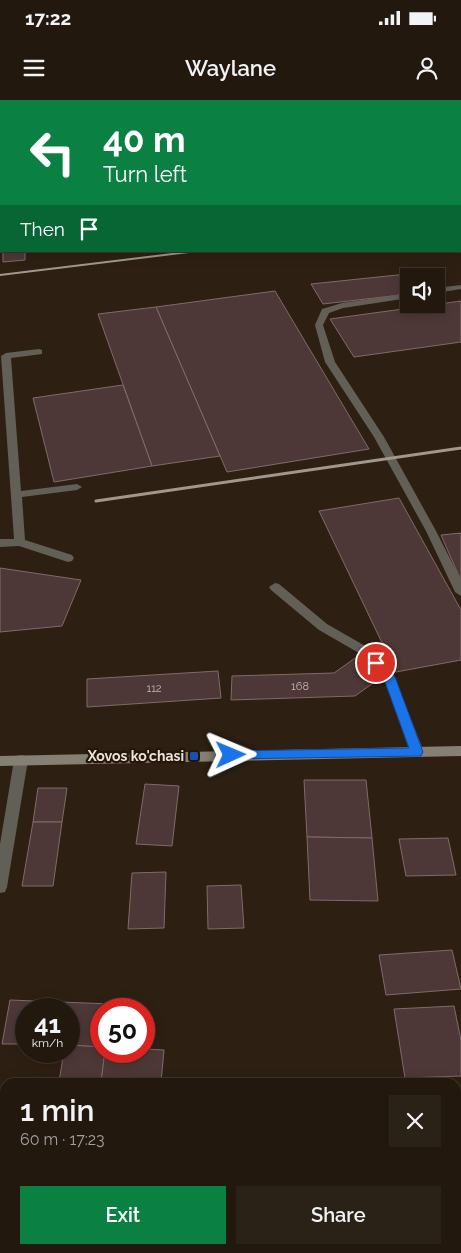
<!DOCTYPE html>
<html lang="en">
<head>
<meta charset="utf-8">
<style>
	body { margin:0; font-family:Raleway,sans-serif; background:#2a2117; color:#f1f3f6; height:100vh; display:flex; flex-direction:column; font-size:19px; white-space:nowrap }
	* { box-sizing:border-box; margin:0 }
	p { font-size:16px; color:#a2a09e }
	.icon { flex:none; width:28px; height:28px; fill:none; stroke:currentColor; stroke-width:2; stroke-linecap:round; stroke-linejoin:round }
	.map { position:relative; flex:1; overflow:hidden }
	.details { position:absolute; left:0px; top:978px; width:461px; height:176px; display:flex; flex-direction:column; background:#22180e; border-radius:15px 15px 0 0; box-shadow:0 2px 12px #0003,0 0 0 1px #3f372e }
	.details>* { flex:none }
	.guide { position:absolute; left:0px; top:0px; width:461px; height:152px; box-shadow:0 2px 12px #0003,0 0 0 1px #3f372e; background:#0b8043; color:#fff; overflow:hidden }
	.tools { position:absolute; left:400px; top:168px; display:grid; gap:10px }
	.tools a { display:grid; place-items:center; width:45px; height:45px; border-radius:0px; background:#22180e; box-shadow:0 2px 12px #0003,0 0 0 1px #3f372e; font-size:25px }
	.speed { position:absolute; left:15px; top:898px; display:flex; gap:10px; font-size:25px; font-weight:700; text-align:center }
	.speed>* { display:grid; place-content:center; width:65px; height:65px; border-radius:50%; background:#22180e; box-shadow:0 2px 12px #0003,0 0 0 1px #3f372e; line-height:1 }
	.speed small { font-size:12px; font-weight:400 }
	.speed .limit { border:8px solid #d22; background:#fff; color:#111 }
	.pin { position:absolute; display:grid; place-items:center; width:42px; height:42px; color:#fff; margin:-21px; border:2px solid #fff; border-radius:50%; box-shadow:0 1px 5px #0007 }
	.me { position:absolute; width:55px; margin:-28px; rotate:89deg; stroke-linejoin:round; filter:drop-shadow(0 0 4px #0008) }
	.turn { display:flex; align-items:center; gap:18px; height:105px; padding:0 20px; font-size:22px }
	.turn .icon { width:65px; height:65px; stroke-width:2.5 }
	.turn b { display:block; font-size:35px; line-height:42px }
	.then { display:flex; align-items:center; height:48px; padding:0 20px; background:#0003; gap:10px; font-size:19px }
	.round { display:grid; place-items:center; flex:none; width:52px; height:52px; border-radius:0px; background:#2a2117 }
	.headline { display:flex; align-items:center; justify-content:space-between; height:85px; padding:0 20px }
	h1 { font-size:30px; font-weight:600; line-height:38px }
	.action { display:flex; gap:10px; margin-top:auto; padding:10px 20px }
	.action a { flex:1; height:58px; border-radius:0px; background:#0b8043; color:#fff; font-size:20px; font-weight:600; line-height:58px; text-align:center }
	.action a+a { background:#2a2117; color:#f1f3f6 }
	.status { display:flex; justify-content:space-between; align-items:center; height:35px; padding:0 25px; background:#22180e; direction:ltr }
	.status svg { height:14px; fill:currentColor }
	header { display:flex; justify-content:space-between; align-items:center; height:65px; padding:0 20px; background:#22180e; font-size:22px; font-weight:600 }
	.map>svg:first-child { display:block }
</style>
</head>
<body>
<div class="status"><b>17:22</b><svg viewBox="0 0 49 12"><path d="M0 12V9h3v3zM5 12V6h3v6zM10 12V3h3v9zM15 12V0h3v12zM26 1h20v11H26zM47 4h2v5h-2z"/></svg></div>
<header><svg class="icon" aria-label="menu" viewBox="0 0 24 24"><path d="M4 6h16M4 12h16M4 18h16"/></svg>Waylane<svg class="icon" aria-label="person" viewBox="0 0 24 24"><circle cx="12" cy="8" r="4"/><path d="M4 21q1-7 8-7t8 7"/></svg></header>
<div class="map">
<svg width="461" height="1153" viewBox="0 0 461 1153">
	<rect width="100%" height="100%" fill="#2d2013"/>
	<g fill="#4d3837" stroke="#816a68">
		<polygon points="3,151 25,151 25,160 3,162"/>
		<polygon points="407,174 409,176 409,194 323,204 311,184"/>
		<polygon points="275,191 369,349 227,372 156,207"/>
		<polygon points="461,201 461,242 354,257 330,219"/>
		<polygon points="156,207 220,356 152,366 98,214"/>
		<polygon points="123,285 152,366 54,382 33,298"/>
		<polygon points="399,398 461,510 461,560 396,572 319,411"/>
		<polygon points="461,433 461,481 441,435"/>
		<polygon points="0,468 81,480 62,526 0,532"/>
		<polygon points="358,556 383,576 355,596 231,600 232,576 334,573"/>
		<polygon points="218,571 221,598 87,607 87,579"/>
		<polygon points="304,680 366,680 372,738 307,737"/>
		<polygon points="145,684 179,686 172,746 136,744"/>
		<polygon points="38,688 67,688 62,722 33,722"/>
		<polygon points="33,722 62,722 53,786 22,786"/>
		<polygon points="307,737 372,738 378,801 310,800"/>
		<polygon points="448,738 456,775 406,776 399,739"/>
		<polygon points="166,772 164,828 128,829 132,773"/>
		<polygon points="241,785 244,828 208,829 207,786"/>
		<polygon points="452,850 461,889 386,895 379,855"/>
		<polygon points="10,900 111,904 110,909 101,909 101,947 69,945 69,909 26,909 26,944 2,944"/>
		<polygon points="454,906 461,940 461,976 405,978 394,909"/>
		<polygon points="69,945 101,947 101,951 105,951 101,982 59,982 64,951 69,951"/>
		<polygon points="144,949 164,950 161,982 101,982 105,951 144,951"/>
		<rect x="456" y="1024" width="5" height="111"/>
		<rect x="59" y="1149" width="151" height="4"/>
		<polygon points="348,1149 419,1149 420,1153 349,1153"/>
	</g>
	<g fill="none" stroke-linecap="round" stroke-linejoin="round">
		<g fill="#615f56" fill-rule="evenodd">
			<polygon points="461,185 461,189 436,193 436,188"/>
			<polygon points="409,193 409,198 343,208 329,213 323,225 335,262 384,337 436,431 461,480 461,496 455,492 426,431 374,337 325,262 315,225 322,209 342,203"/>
			<polygon points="39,249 42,250 42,254 11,258 21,391 77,384 82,387 77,390 22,397 25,440 72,455 74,458 72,461 68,462 19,446 0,447 0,439 14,439 1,256 6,253"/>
			<polygon points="275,483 279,484 327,524 367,547 393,574 424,652 422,656 417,657 412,656 410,652 384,579 359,553 319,530 271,490 269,487"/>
		</g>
		<g fill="#615f56" fill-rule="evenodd">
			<rect x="460" y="30" width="1" height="4"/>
			<rect x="0" y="105" width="1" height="4"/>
			<polygon points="21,655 26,656 28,660 7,787 5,792 0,793 0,744 14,660 16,656"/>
			<rect x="0" y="1012" width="5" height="18"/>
			<polygon points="426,1149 444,1149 445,1153 427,1153"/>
		</g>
		<polygon fill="#848073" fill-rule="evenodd" points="461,646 461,656 0,666 0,656"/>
		<g stroke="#a1978c" stroke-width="2">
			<polyline points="106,1 120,0"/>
			<polyline points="0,175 197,151"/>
		</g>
		<polyline stroke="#a1978c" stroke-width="3" points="96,401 461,348"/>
	</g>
	<polygon fill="#1a73e8" stroke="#114b97" points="376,559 380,560 395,577 423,652 421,656 227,659 225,655 227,652 231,651 409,648 384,579 370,563"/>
	<rect fill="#1a4fb4" stroke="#23170a" stroke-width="2" x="189" y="651" width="10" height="10" rx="2.5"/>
	<g text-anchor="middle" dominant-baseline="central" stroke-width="4.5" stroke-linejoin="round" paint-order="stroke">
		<g font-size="11" fill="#c4b9b2">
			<text x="300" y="586">168</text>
			<text x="154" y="588">112</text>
		</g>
		<g font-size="14" font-weight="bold" fill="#ece4db" stroke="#23170a" text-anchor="end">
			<text x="184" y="656">Xovos ko'chasi</text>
		</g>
	</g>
</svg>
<div class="tools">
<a><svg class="icon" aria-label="sound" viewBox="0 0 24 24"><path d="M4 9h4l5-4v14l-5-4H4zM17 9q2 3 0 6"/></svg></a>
</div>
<div class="speed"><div>41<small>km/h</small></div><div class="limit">50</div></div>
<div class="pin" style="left:376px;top:563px;background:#d93025"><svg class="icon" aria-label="arrive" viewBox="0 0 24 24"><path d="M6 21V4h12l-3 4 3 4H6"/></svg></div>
<svg class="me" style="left:231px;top:655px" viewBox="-20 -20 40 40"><path d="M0-17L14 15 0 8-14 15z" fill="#1a73e8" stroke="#fff" stroke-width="4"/></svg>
<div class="guide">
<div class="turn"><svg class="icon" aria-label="left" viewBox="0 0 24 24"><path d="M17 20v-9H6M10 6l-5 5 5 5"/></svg><div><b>40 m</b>Turn left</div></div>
<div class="then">Then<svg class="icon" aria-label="arrive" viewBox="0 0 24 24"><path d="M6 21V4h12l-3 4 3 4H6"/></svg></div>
</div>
<section class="details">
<div class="headline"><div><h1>1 min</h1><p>60 m · 17:23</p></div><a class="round"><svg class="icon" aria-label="close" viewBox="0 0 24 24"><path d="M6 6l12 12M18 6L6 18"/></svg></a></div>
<div class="action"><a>Exit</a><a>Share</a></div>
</section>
</div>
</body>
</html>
